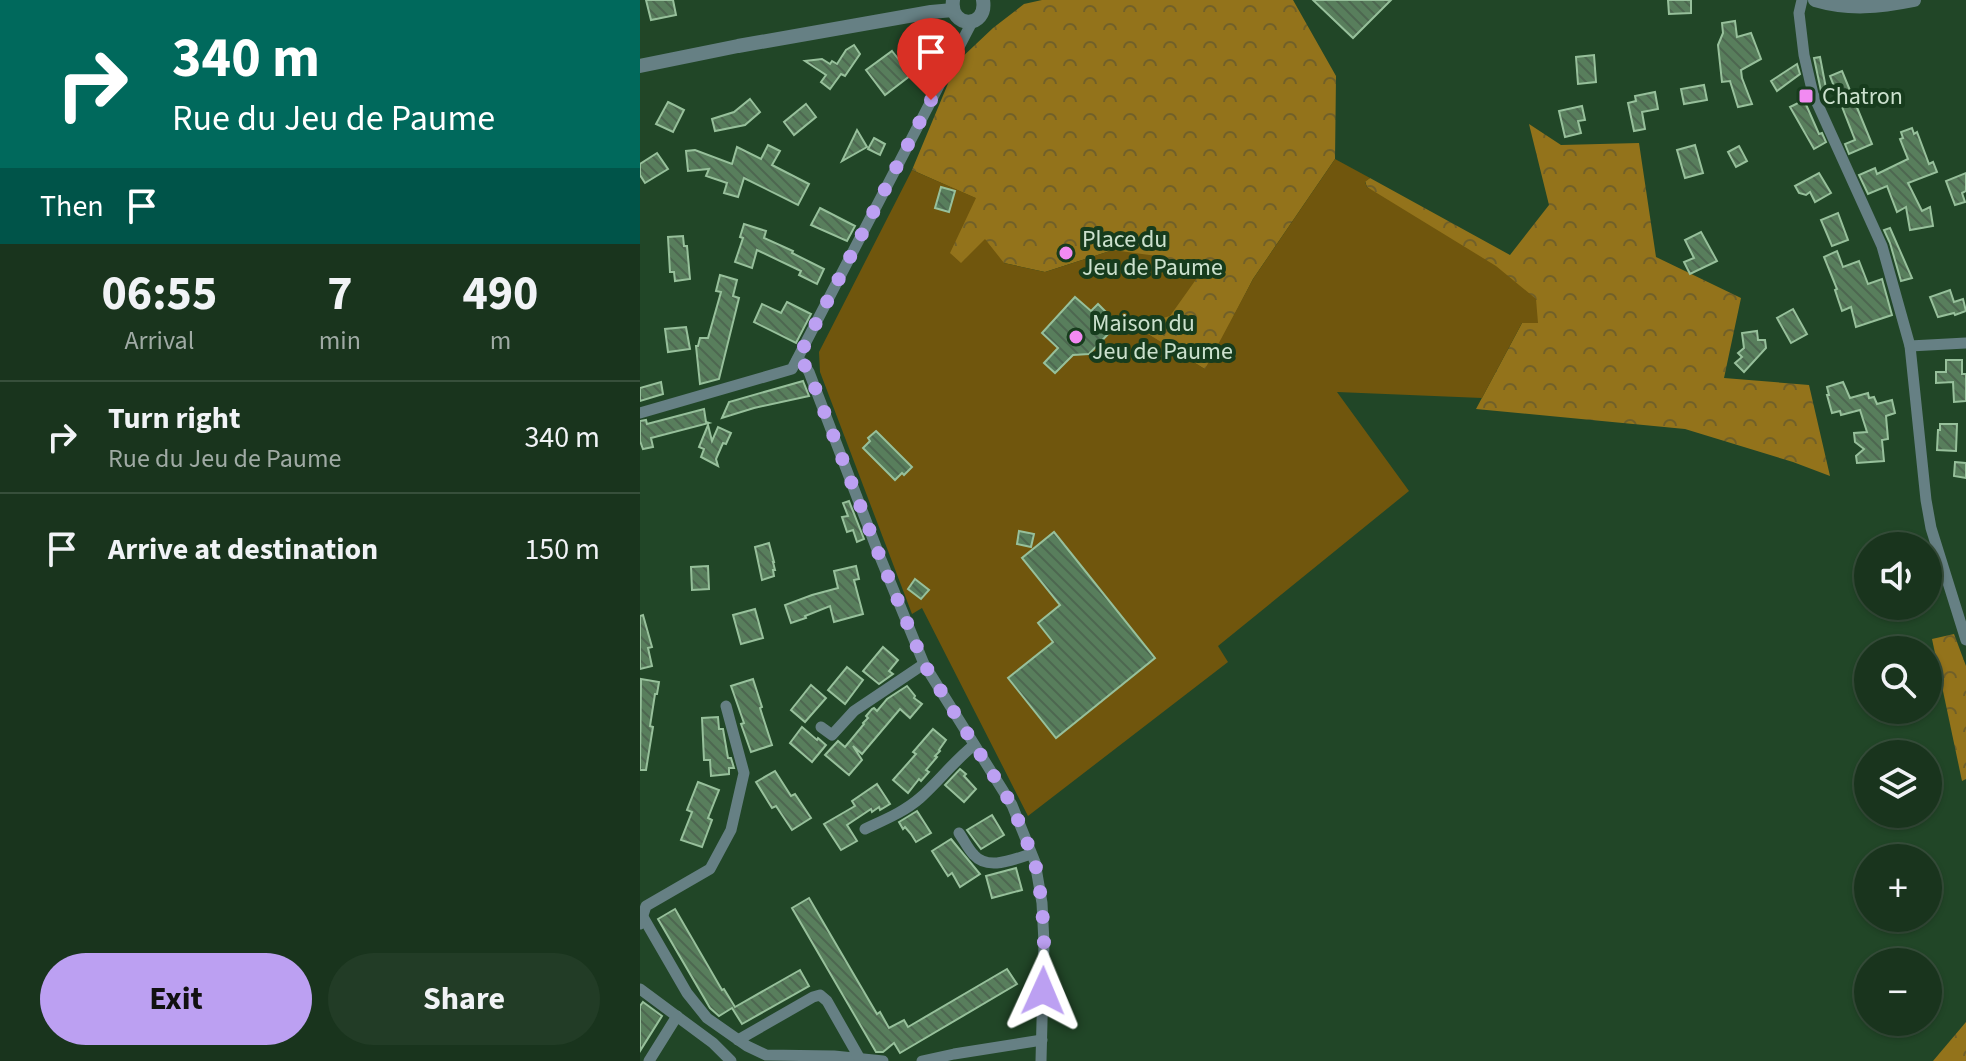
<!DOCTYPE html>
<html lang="en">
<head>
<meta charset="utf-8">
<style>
	body { margin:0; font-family:"Source Sans 3",sans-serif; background:#223c26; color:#f1f3f6; height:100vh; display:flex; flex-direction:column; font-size:30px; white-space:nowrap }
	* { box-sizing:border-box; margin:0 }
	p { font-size:26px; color:#9faaa4 }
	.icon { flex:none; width:44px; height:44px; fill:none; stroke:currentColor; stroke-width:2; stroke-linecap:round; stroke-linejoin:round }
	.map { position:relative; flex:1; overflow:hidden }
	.details { display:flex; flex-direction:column; background:#19341d; width:640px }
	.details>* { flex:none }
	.top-card { background:#00695c; color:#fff; overflow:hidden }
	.controls { position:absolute; left:1214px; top:532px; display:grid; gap:16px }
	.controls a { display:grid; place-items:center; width:88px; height:88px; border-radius:50%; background:#19341d; box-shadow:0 2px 6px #0004,0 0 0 2px #374f3b; font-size:40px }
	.pin { position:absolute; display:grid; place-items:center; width:68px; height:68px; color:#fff; margin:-82px -34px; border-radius:50% 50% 50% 0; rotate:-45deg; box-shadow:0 0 8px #0007 }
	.pin .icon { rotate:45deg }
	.me { position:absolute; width:88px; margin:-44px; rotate:1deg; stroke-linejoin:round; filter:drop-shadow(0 0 6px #0008) }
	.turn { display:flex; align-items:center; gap:28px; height:168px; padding:0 40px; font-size:36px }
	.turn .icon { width:104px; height:104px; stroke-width:2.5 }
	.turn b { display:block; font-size:56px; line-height:68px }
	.then { display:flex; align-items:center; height:76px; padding:0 40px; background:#0003; gap:16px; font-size:30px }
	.eta { display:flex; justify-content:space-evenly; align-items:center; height:136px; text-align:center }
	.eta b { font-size:48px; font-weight:700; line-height:56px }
	.cta { display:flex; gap:16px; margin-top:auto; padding:16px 40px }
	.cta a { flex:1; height:92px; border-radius:48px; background:#bca0f2; color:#111; font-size:32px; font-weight:700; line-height:92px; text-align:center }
	.cta a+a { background:#223c26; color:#f1f3f6 }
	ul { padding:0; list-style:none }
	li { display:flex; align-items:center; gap:24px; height:112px; padding:0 40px; border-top:2px solid #374f3b }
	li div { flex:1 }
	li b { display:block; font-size:30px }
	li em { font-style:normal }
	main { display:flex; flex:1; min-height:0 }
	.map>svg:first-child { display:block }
</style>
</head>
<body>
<main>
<section class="details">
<div class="top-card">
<div class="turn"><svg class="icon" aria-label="right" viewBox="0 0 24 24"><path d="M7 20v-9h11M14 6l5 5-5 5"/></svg><div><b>340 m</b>Rue du Jeu de Paume</div></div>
<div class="then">Then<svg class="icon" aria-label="arrive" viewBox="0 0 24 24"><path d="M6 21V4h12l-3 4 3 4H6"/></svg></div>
</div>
<div class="eta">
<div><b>06:55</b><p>Arrival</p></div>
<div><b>7</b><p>min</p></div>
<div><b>490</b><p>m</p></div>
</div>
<ul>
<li><svg class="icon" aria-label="right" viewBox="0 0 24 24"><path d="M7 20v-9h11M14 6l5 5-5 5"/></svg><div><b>Turn right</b><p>Rue du Jeu de Paume</p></div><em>340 m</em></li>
<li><svg class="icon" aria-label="arrive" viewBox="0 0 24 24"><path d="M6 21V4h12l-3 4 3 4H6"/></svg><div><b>Arrive at destination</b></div><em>150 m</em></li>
</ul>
<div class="cta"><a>Exit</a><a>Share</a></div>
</section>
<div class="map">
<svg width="1326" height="1061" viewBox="0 0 1326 1061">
	<defs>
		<pattern id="forest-crowns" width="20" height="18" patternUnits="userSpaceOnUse" patternTransform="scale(2)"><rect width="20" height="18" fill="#93731b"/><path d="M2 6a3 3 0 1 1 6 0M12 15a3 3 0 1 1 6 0" fill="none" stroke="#716029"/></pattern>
		<pattern id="building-back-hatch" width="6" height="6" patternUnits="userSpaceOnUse" patternTransform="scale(2)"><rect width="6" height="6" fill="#587e5c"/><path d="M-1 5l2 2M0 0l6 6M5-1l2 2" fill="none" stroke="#4d6750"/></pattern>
	</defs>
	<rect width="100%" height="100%" fill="#214627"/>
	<g fill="url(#forest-crowns)">
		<polygon points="402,0 653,0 696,76 695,159 613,279 566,370 494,326 473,250 405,272 364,263 321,264 309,253 335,198 272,170 317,62 353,28 384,4"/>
		<polygon points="889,124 921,145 999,143 1016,257 1101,298 1084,378 1169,385 1190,476 1153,462 1045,429 836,409 882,323 727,187 725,181 730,178 870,255 909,205"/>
		<polygon points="1314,634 1326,666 1326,779 1322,781 1292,639"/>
		<polygon points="1326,1022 1326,1061 1293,1061"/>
	</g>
	<polygon fill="#70560d" points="695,159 730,178 725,182 727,187 856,266 896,299 898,323 882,323 842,398 697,392 769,491 578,646 588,662 388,816 282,608 272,614 180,372 179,352 272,170 336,198 310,253 321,263 345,239 364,263 405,272 473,250 524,257 562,271 530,316 495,326 565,369 613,279"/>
	<g fill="url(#building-back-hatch)" stroke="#97c09b" stroke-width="2">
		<polygon points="6,0 33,0 36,15 11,20"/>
		<polygon points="673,0 751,0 713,38"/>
		<polygon points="1028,0 1051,0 1051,13 1029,14"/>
		<polygon points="1095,21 1097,37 1111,33 1121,59 1101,70 1102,78 1112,104 1098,107 1090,81 1082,82 1078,45 1083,33 1082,23"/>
		<polygon points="214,45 220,54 205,76 201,74 190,89 181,82 186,75 165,61 182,59 190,64 192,61 197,64 206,50"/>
		<polygon points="252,51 271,75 245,95 226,70"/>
		<polygon points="954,55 956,82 938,84 936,57"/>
		<polygon points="1180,57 1189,104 1187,105 1181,91 1174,58"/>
		<polygon points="1157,64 1160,74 1137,91 1131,81"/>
		<polygon points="1202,71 1232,144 1209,154 1205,144 1215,140 1190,76"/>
		<polygon points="1064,85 1067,100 1044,104 1041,89"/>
		<polygon points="1015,92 1018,109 1002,112 1005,129 994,131 988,103 996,101 995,96"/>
		<polygon points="110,99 120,112 105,125 75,131 72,119 94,112"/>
		<polygon points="1164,100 1179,134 1182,133 1186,142 1174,149 1150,107"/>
		<polygon points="28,102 44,110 33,132 16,124"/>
		<polygon points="166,104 176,117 154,135 144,122"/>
		<polygon points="942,106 945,120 938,121 941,133 925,137 919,111"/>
		<polygon points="1272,128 1274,134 1277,132 1289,164 1293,162 1297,172 1268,183 1282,211 1290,207 1293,226 1270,230 1266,207 1257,212 1247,186 1228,194 1219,175 1235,168 1237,174 1268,159 1260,139 1263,138 1261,132"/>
		<polygon points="217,130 227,147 202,161"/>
		<polygon points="234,138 245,144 240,155 228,149"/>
		<polygon points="128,145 140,151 132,165 169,184 158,205 104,178 98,197 84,193 87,183 66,176 69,169 48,171 46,151 55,150 92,164 97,147 121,159"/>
		<polygon points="1055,145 1063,173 1045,178 1037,150"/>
		<polygon points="1099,146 1107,161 1096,167 1088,152"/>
		<polygon points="17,153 28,169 5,183 0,175 0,164"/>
		<polygon points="1179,173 1191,193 1175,202 1170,192 1166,195 1159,193 1155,186"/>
		<polygon points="1326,173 1326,191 1322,193 1325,202 1315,205 1306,181"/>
		<polygon points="301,187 315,191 309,212 295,208"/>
		<polygon points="180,208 215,226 207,241 171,225"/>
		<polygon points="1198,213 1208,240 1192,246 1181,220"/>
		<polygon points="104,224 126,231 124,238 153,251 152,253 184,269 177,284 159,275 161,271 117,250 112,268 95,262 103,238 100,237"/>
		<polygon points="1250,228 1272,278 1261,281 1250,243 1244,230"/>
		<polygon points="1061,232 1077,261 1050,274 1044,262 1054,258 1045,240"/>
		<polygon points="43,236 44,246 47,246 50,279 35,281 34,272 30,272 28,237"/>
		<polygon points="1197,251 1203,267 1219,261 1228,284 1242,279 1252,315 1216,327 1211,307 1202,311 1195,290 1197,289 1184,257"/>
		<polygon points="80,275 97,280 93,296 99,298 79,379 60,384 56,346 58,346 60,338 68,338 81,292 76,291"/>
		<polygon points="1310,290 1314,302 1323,299 1326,311 1315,315 1314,313 1298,317 1290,297"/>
		<polygon points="435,297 451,311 458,304 470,316 465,321 473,329 449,354 433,355 415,373 404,363 418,348 402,333"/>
		<polygon points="147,302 171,314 156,343 114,322 122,304 141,313"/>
		<polygon points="1153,309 1167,334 1151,343 1137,318"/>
		<polygon points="46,327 50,349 28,352 25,329"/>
		<polygon points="1117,331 1118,340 1125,340 1126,348 1104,372 1095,363 1102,357 1098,353 1104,348 1102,333"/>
		<polygon points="1306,360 1322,360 1322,374 1326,374 1326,401 1314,402 1313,382 1296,383 1296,372 1306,372"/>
		<polygon points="163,381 169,396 114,408 82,418 89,402"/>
		<polygon points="21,382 23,394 0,401 0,388"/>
		<polygon points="1203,382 1210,398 1228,393 1229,398 1234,397 1237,404 1252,400 1255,413 1246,416 1248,439 1242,440 1244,461 1217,463 1216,456 1224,449 1215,442 1214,433 1227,432 1220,410 1201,415 1200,411 1192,413 1187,395 1189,395 1187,387"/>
		<polygon points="64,409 66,422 69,423 11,438 13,447 3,449 0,441 0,421 6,420 7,424"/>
		<polygon points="1300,424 1317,424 1316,451 1297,450 1298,430 1300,430"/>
		<polygon points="68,425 72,441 78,427 91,433 86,444 83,443 76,459 78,466 61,457 64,449 59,447"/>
		<polygon points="236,431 272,467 264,475 262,473 255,480 223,448 230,441 228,438"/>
		<polygon points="1315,462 1326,463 1326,478 1314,476"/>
		<polygon points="209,501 224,539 217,542 213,530 207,532 202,517 208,516 203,503"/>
		<polygon points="379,531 394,534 391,547 377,544"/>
		<polygon points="414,532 515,658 416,738 368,678 413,642 398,623 420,605 382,558"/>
		<polygon points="129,543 134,562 133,562 135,570 133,570 134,576 122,580 115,547"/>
		<polygon points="68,566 69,589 52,590 51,567"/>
		<polygon points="216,566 219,579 214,580 223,614 194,622 190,606 165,616 166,618 151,623 145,605 172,595 198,588 194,571"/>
		<polygon points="275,579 289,590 281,599 268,589"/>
		<polygon points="115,609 123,638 101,644 93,615"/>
		<polygon points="3,615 12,647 8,648 12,666 0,669 0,616"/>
		<polygon points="243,647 258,660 249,671 253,674 239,684 223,671"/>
		<polygon points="207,667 223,680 205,704 188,690"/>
		<polygon points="1,679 19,682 17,694 15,694 10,726 13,727 6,770 0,770"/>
		<polygon points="113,679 122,707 120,708 132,745 111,752 101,724 104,723 91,686"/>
		<polygon points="171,685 186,698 165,722 151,710"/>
		<polygon points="267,686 275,696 274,698 282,704 270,718 260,709 222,754 213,746 222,760 209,775 185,755 198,741 205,747 224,724 223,723 228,718 226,716 232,709 234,708 237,711 247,699"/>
		<polygon points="78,717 79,729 83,729 88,758 91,758 94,768 89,768 89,774 71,776 70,760 64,760 62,718"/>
		<polygon points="162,727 177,740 178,738 186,745 172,762 150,743"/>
		<polygon points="293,729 306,740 299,750 300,751 295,756 297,757 286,770 289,772 281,781 279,779 268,793 253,780 276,754 273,752"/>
		<polygon points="320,769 326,774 324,776 336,789 324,802 305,785"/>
		<polygon points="135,771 151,796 155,794 171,818 152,830 136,806 132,808 116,782"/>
		<polygon points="58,782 79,790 68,818 72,820 62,847 41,840 52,812 47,810"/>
		<polygon points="237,784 250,804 240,810 239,807 232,812 231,809 207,825 217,841 201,850 184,824 215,806 212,801"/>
		<polygon points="277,811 291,833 276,842 271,834 265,827 263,829 259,822"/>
		<polygon points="352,815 364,835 341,849 327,830"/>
		<polygon points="311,839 340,874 320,887 312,873 308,876 292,851"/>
		<polygon points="376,868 382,890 352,898 346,876"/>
		<polygon points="169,898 237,1014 240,1012 249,1028 264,1020 268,1027 367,969 377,984 260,1053 254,1043 243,1052 236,1052 152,908"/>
		<polygon points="35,909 82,990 84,989 95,1007 160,970 169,986 102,1024 92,1008 79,1016 70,1008 18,919"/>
		<polygon points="3,1002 22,1016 0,1051 0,1006"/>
	</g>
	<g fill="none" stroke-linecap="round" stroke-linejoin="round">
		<g stroke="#668084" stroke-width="11">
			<polyline points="1162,0 1159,13 1164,55 1173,94 1242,246 1270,346 1286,500 1291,528 1326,640"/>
			<polyline points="1270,346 1326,343"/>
			<polyline points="157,360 163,363 169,372 238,552 284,664 372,805 395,862 402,903 404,943 401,1061"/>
			<polyline points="0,413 152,369 332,22"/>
			<polyline points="181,727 192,735 214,711 284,664"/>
			<path d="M225,829C244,820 264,812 280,798C299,781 313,762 334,745"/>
			<path d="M319,833C324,840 328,849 334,855C348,871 374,859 391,854"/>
			<polyline points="3,917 47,993 67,1018 107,1046 126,1055 194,1056 243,1061"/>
			<polyline points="0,924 6,906 70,869 91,830 104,773 86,706"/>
			<polyline points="0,989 73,1043 91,1061"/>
			<polyline points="98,1040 173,997 180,995 187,1001 220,1059"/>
			<polyline points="9,1061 37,1016"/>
			<polyline points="282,1061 314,1054 402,1040"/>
		</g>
		<g stroke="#668084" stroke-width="14">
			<path d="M313,0C309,29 348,29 343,0"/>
			<path d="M1175,0C1209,10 1239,7 1274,0"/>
			<polyline points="0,66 98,46 291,12 313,10"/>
		</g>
	</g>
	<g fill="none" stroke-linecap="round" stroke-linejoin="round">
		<polyline stroke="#bca0f2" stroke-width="14" stroke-dasharray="0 25.2" points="291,100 157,360 163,363 169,372 238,552 284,664 372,805 395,862 402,903 404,943 403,991"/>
	</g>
	<g fill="#f28af2" stroke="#173c1d" stroke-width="3">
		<rect x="1158" y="88" width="16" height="16" rx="4"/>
		<circle cx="426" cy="253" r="8"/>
		<circle cx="436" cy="337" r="8"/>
	</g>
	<g text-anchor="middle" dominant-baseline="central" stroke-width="8" stroke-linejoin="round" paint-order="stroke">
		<g font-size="24" fill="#cce1ce" stroke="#173c1d" text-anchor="start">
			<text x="1182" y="96">Chatron</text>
			<text x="442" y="239">Place du<tspan x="442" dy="28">Jeu de Paume</tspan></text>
			<text x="452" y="323">Maison du<tspan x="452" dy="28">Jeu de Paume</tspan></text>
		</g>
	</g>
</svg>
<div class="controls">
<a><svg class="icon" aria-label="sound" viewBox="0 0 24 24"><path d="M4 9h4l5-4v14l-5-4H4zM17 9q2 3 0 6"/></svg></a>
<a><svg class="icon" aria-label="search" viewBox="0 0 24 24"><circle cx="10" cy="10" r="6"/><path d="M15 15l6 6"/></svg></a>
<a><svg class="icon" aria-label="layers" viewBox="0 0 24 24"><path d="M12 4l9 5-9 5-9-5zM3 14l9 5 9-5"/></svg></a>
<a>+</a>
<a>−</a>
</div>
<div class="pin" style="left:291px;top:100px;background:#d93025"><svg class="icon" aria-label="arrive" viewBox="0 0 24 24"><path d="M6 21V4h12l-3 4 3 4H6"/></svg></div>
<svg class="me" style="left:403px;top:991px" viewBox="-20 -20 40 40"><path d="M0-17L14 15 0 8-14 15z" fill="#bca0f2" stroke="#fff" stroke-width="4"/></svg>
</div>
</main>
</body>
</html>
